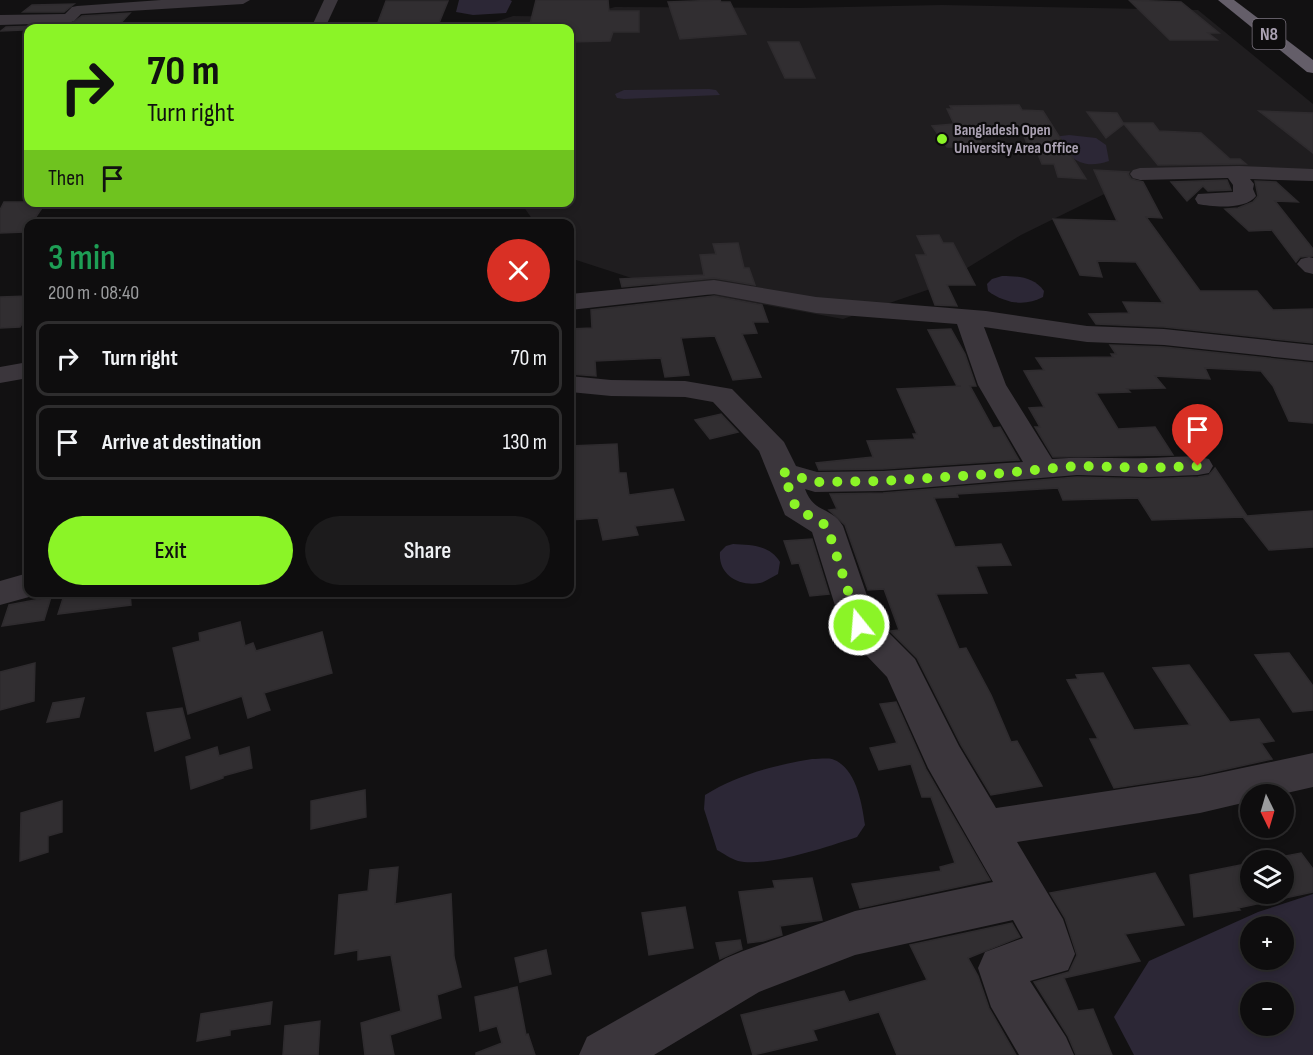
<!DOCTYPE html>
<html lang="en">
<head>
<meta charset="utf-8">
<style>
	body { margin:0; font-family:"Sofia Sans Condensed",sans-serif; background:#1c1b1c; color:#f1f3f6; height:100vh; display:flex; flex-direction:column; font-size:22px; white-space:nowrap }
	* { box-sizing:border-box; margin:0 }
	p { font-size:20px; color:#9b9c9e }
	.icon { flex:none; width:33px; height:33px; fill:none; stroke:currentColor; stroke-width:2; stroke-linecap:round; stroke-linejoin:round }
	.map { position:relative; flex:1; overflow:hidden }
	.sheet { position:absolute; left:24px; top:219px; width:550px; height:378px; display:flex; flex-direction:column; background:#0e0d0e; border-radius:12px; box-shadow:0 3px 9px #0003,0 0 0 2px #2e2d2e }
	.sheet>* { flex:none }
	.guide { position:absolute; left:24px; top:24px; width:550px; height:183px; border-radius:12px; box-shadow:0 3px 9px #0003,0 0 0 2px #2e2d2e; background:#8bf427; color:#111; overflow:hidden }
	.needle { width:39px; rotate:175deg }
	.buttons { position:absolute; left:1240px; top:784px; display:grid; gap:12px }
	.buttons a { display:grid; place-items:center; width:54px; height:54px; border-radius:50%; background:#0e0d0e; box-shadow:0 3px 9px #0003,0 0 0 2px #2e2d2e; font-size:30px }
	.pin { position:absolute; display:grid; place-items:center; width:51px; height:51px; color:#fff; margin:-62px -26px; border-radius:50% 50% 50% 0; rotate:-45deg; box-shadow:0 0 6px #0007 }
	.pin .icon { rotate:45deg }
	.me { position:absolute; width:66px; margin:-33px; rotate:343deg; stroke-linejoin:round; filter:drop-shadow(0 0 4px #0008) }
	.turn { display:flex; align-items:center; gap:21px; height:126px; padding:0 24px; font-size:27px }
	.turn .icon { width:78px; height:78px; stroke-width:2.5 }
	.turn b { display:block; font-size:42px; line-height:51px }
	.then { display:flex; align-items:center; height:57px; padding:0 24px; background:#0003; gap:12px; font-size:22px }
	.round { display:grid; place-items:center; flex:none; width:63px; height:63px; border-radius:32px; background:#1c1b1c }
	.headline { display:flex; align-items:center; justify-content:space-between; height:102px; padding:0 24px }
	h1 { font-size:36px; font-weight:600; line-height:45px; color:#1e9e55 }
	.cta { display:flex; gap:12px; margin-top:auto; padding:12px 24px }
	.cta a { flex:1; height:69px; border-radius:36px; background:#8bf427; color:#111; font-size:24px; font-weight:600; line-height:69px; text-align:center }
	.cta a+a { background:#1c1b1c; color:#f1f3f6 }
	ul { padding:0; list-style:none }
	li { display:flex; align-items:center; gap:18px; height:75px; margin:0 12px 9px; padding:0 12px; border:3px solid #2e2d2e; border-radius:12px }
	li div { flex:1 }
	li b { display:block; font-size:22px }
	li em { font-style:normal }
	.map>svg:first-child { display:block }
</style>
</head>
<body>
<div class="map">
<svg width="1313" height="1055" viewBox="0 0 1313 1055">
	<rect width="100%" height="100%" fill="#121112"/>
	<polygon fill="#1f1d1f" points="942,5 1198,10 1313,104 1313,174 1141,176 1021,235 936,287 843,319 650,284 570,258 570,224 535,223 521,203 570,202 570,28 477,28 513,16 592,17 597,12 615,7 798,8"/>
	<g fill="#2c2736" fill-rule="evenodd">
		<polygon points="459,0 510,0 512,1 506,13 473,15 456,12"/>
		<polygon points="709,89 716,90 720,95 624,99 617,98 615,94 624,90"/>
		<path d="M1069,135L1096,138L1106,145L1109,161C1080,171 1070,157 1053,137Z"/>
		<path d="M1002,276C1018,276 1034,277 1044,291L1043,297C1025,307 1004,303 988,291L987,284L992,279Z"/>
		<path d="M733,544C751,545 770,545 780,562L778,574C772,577 765,582 760,583C738,587 718,574 720,552L726,546Z"/>
		<path d="M812,759C818,759 827,758 832,759C856,767 862,803 865,825L857,837C830,846 766,868 738,861C731,859 723,853 717,850L704,809L705,795C737,775 775,765 812,759Z"/>
		<path d="M1313,894V1055H1134L1114,1017L1149,961L1258,912ZM1251,927H1284V960H1251ZM1251,993H1284V1026H1251Z"/>
	</g>
	<g fill="#312e31" stroke="#2e2b2e" stroke-width="1.5">
		<polygon points="536,0 608,0 609,11 639,11 639,32 613,32 610,41 570,42 570,28 529,28"/>
		<polygon points="720,0 721,2 730,2 746,34 680,39 668,2"/>
		<polygon points="1129,0 1181,2 1219,33 1208,33 1217,40 1170,40"/>
		<polygon points="386,1 448,1 439,23 377,25"/>
		<polygon points="74,4 64,12 23,12 32,5"/>
		<polygon points="130,13 118,26 1,31 6,27 69,25 82,16"/>
		<polygon points="768,42 799,42 815,78 785,78"/>
		<polygon points="1019,105 1022,110 1043,111 1086,179 1058,177 1054,164 1042,164 1037,152 1030,152 1023,133 977,133 984,148 947,147 932,126 954,124 947,109 952,109 950,106"/>
		<polygon points="1259,111 1313,113 1313,153"/>
		<polygon points="1087,112 1117,113 1123,123 1153,123 1159,131 1201,133 1230,159 1240,159 1246,164 1158,165 1124,124 1106,138"/>
		<polygon points="1094,170 1129,172 1128,174 1131,179 1143,182 1162,218 1146,217 1200,291 1257,291 1273,310 1313,309 1313,343 1164,327 1096,324 1089,314 1129,313 1123,302 1163,303 1136,262 1097,261 1102,277 1080,275 1053,219 1117,221"/>
		<polygon points="1227,180 1231,190 1208,191 1203,186 1187,201 1171,182"/>
		<polygon points="1255,181 1276,182 1298,202 1275,201 1313,249 1313,256 1300,257 1296,262 1272,230 1249,231 1225,209 1238,208 1253,202 1258,196"/>
		<polygon points="4,202 39,202 38,205 44,205 31,224 28,224 25,232 0,233 0,210"/>
		<polygon points="939,235 943,243 953,243 975,285 947,285 957,306 935,305 916,255 926,255 917,236"/>
		<polygon points="738,243 744,268 749,268 755,285 714,278 622,287 620,279 704,275 700,255 716,254 713,244"/>
		<polygon points="28,296 28,314 20,327 0,328 0,297"/>
		<polygon points="714,296 762,305 768,322 753,322 757,333 742,334 761,377 733,380 715,336 681,338 689,375 665,377 661,358 595,361 596,376 570,374 570,329 592,328 591,310"/>
		<polygon points="951,329 965,354 976,386 970,386 993,428 1000,427 1019,460 883,469 819,470 816,463 873,457 867,441 915,439 913,434 917,434 897,389 961,386 957,386 928,330"/>
		<polygon points="1110,345 1164,347 1313,363 1313,423 1289,421 1273,386 1261,371 1205,368 1210,379 1155,376 1165,388 1127,389 1130,392 1096,393 1118,429 1155,427 1173,455 1053,457 1035,427 1040,427 1029,408 1044,407 1024,371 1044,370 1036,358 1113,357 1111,354 1116,354"/>
		<polygon points="721,414 738,432 710,439 695,420"/>
		<polygon points="617,444 619,473 626,473 629,495 673,489 684,520 635,526 638,535 603,540 598,518 570,520 570,446"/>
		<polygon points="1215,468 1247,516 1313,511 1313,547 1269,550 1243,517 1152,520 1138,498 1063,500 1058,488 957,494 958,497 934,498 955,547 1001,544 1011,565 976,566 987,593 936,594 959,649 966,648 991,695 1011,742 1017,741 1042,786 991,795 961,745 917,658 890,631 899,630 884,589 868,590 845,525 829,510 837,509 830,494 883,493 1077,477 1148,479 1198,477 1209,475"/>
		<polygon points="812,539 829,594 810,596 799,563 792,564 784,541"/>
		<polygon points="65,592 130,592 131,605 58,614"/>
		<polygon points="51,597 44,620 2,626 9,605"/>
		<polygon points="240,622 245,646 253,643 256,651 322,632 332,673 264,693 270,710 248,718 242,696 188,714 173,648 200,641 199,633"/>
		<polygon points="1289,653 1313,686 1313,710 1293,712 1255,655"/>
		<polygon points="35,663 34,701 0,710 0,672"/>
		<polygon points="1189,665 1230,722 1259,719 1274,741 1261,743 1272,759 1200,775 1114,788 1090,739 1098,739 1067,680 1078,679 1076,675 1103,673 1134,730 1190,725 1153,668"/>
		<polygon points="84,698 79,717 47,722 53,703"/>
		<polygon points="896,702 926,769 990,880 860,908 852,884 941,871 940,867 955,863 931,797 922,797 911,764 879,770 870,748 897,743 880,704"/>
		<polygon points="182,708 190,738 155,751 147,713"/>
		<polygon points="217,747 219,756 249,747 252,768 223,776 223,778 191,789 186,757"/>
		<polygon points="365,790 366,817 311,829 311,801"/>
		<polygon points="62,801 62,832 48,836 48,852 20,861 21,813"/>
		<polygon points="1301,853 1313,869 1313,892 1238,908 1240,910 1194,917 1190,875 1251,863 1251,894 1284,894 1284,861 1260,861"/>
		<polygon points="398,867 395,904 451,894 454,957 461,987 437,995 441,1018 390,1035 394,1055 365,1055 361,1023 401,1011 391,955 358,960 358,950 335,954 339,895 368,891 370,870"/>
		<polygon points="1155,873 1184,925 1125,934 1140,961 1064,978 1078,1011 1093,1009 1112,1055 1076,1055 1068,1036 1034,982 1069,972 1077,955 1065,918 1050,893"/>
		<polygon points="812,878 822,920 780,926 782,935 763,941 748,943 739,892 775,888 773,881"/>
		<polygon points="685,907 693,948 649,955 642,913"/>
		<polygon points="1012,923 1020,937 968,958 978,976 989,1008 1016,1055 897,1055 879,1012 813,1030 817,1040 753,1055 741,1015 844,991 849,1002 927,980 910,945"/>
		<polygon points="740,940 742,949 720,959 716,943"/>
		<polygon points="546,950 551,974 520,982 515,958"/>
		<polygon points="517,987 526,1035 528,1034 535,1055 476,1055 476,1053 502,1043 497,1026 480,1031 475,997"/>
		<polygon points="272,1002 270,1024 230,1030 230,1035 197,1041 201,1014"/>
		<polygon points="320,1021 318,1055 283,1055 285,1026"/>
	</g>
	<g fill="none" stroke-linecap="round" stroke-linejoin="round">
		<g fill="#3b363c" fill-rule="evenodd">
			<polygon points="161,0 250,0 243,4 81,14 74,21 69,23 0,25 0,15 65,14 72,7 77,6"/>
			<polygon points="324,0 338,0 325,28 311,28"/>
			<path d="M1239,166L1313,169V181L1250,179L1254,184L1253,189L1256,196C1246,210 1213,207 1198,204L1195,199L1198,194L1233,192V185L1228,178L1140,180L1133,178L1130,174L1133,170L1140,168Z"/>
			<polygon points="85,202 107,202 107,203 104,208 96,209 88,208"/>
			<polygon points="1309,257 1313,258 1313,274 1305,272 1297,264 1301,259"/>
			<path d="M714,280L816,297L986,311L1087,326L1164,329L1313,345V361L1164,345L1087,342L984,327L1006,385L1052,459C1084,456 1116,459 1147,458C1168,458 1189,454 1209,459L1213,466L1209,473L1198,475L1148,477L1077,475L883,491L815,492L805,489C814,514 831,506 843,526L875,619L915,659L959,746L996,808L1200,777L1313,753V787L1278,795H1251V801L1200,813L1017,842L1063,919L1075,954L1068,970L1030,981L1066,1037L1074,1055H1019L991,1007L978,968L985,952L1023,938L1013,920L855,955L759,992L654,1055H579L587,1037L726,958L743,951L855,911L993,882L928,768L887,677L846,634L841,625L812,532L785,515L759,451L713,402L685,397L611,396L570,392V376L611,380L685,381L732,389L784,442L796,466L817,472L883,471L1023,462L978,385L957,324L816,313L714,294L570,310V294Z"/>
			<polygon points="28,362 28,378 0,383 0,367"/>
			<polygon points="28,573 28,592 40,594 0,605 0,581"/>
		</g>
		<polygon fill="#645e69" fill-rule="evenodd" points="1218,0 1234,0 1313,60 1313,73 1307,72"/>
	</g>
	<g fill="none" stroke-linecap="round" stroke-linejoin="round">
		<polyline stroke="#8bf427" stroke-width="10" stroke-dasharray="0 18" points="859,625 827,526 796,508 783,472 815,482 883,481 993,474 1077,466 1148,468 1198,466"/>
	</g>
	<circle fill="#8bf427" stroke="#0d0c0d" stroke-width="2" cx="942" cy="139" r="6"/>
	<g text-anchor="middle" dominant-baseline="central" stroke-width="4.5" stroke-linejoin="round" paint-order="stroke">
		<g font-size="16" font-weight="bold" fill="#aba2b3" stroke="#0d0c0d" text-anchor="start">
			<text x="954" y="130">Bangladesh Open<tspan x="954" dy="18">University Area Office</tspan></text>
		</g>
		<rect fill="#0d0c0d" stroke="#7c7581" stroke-width="1.5" x="1252.5" y="19" width="33" height="30" rx="4.5"/>
		<g font-size="18" font-weight="bold" fill="#aba2b3">
			<text x="1269" y="34">N8</text>
		</g>
	</g>
</svg>
<div class="buttons">
<a><svg class="needle" viewBox="-14 -14 28 28"><path d="M0-13l5 13h-10z" fill="#e53935"/><path d="M0 13l5-13h-10z" fill="#9b9c9e"/></svg></a>
<a><svg class="icon" aria-label="layers" viewBox="0 0 24 24"><path d="M12 4l9 5-9 5-9-5zM3 14l9 5 9-5"/></svg></a>
<a>+</a>
<a>−</a>
</div>
<div class="pin" style="left:1198px;top:466px;background:#d93025"><svg class="icon" aria-label="arrive" viewBox="0 0 24 24"><path d="M6 21V4h12l-3 4 3 4H6"/></svg></div>
<svg class="me" style="left:859px;top:625px" viewBox="-20 -20 40 40"><circle r="17" fill="#8bf427" stroke="#fff" stroke-width="3"/><path d="M0-11L8 9 0 5-8 9z" fill="#fff"/></svg>
<div class="guide">
<div class="turn"><svg class="icon" aria-label="right" viewBox="0 0 24 24"><path d="M7 20v-9h11M14 6l5 5-5 5"/></svg><div><b>70 m</b>Turn right</div></div>
<div class="then">Then<svg class="icon" aria-label="arrive" viewBox="0 0 24 24"><path d="M6 21V4h12l-3 4 3 4H6"/></svg></div>
</div>
<section class="sheet">
<div class="headline"><div><h1>3 min</h1><p>200 m · 08:40</p></div><a class="round" style="background:#d93025;color:#fff"><svg class="icon" aria-label="close" viewBox="0 0 24 24"><path d="M6 6l12 12M18 6L6 18"/></svg></a></div>
<ul>
<li><svg class="icon" aria-label="right" viewBox="0 0 24 24"><path d="M7 20v-9h11M14 6l5 5-5 5"/></svg><div><b>Turn right</b></div><em>70 m</em></li>
<li><svg class="icon" aria-label="arrive" viewBox="0 0 24 24"><path d="M6 21V4h12l-3 4 3 4H6"/></svg><div><b>Arrive at destination</b></div><em>130 m</em></li>
</ul>
<div class="cta"><a>Exit</a><a>Share</a></div>
</section>
</div>
</body>
</html>
